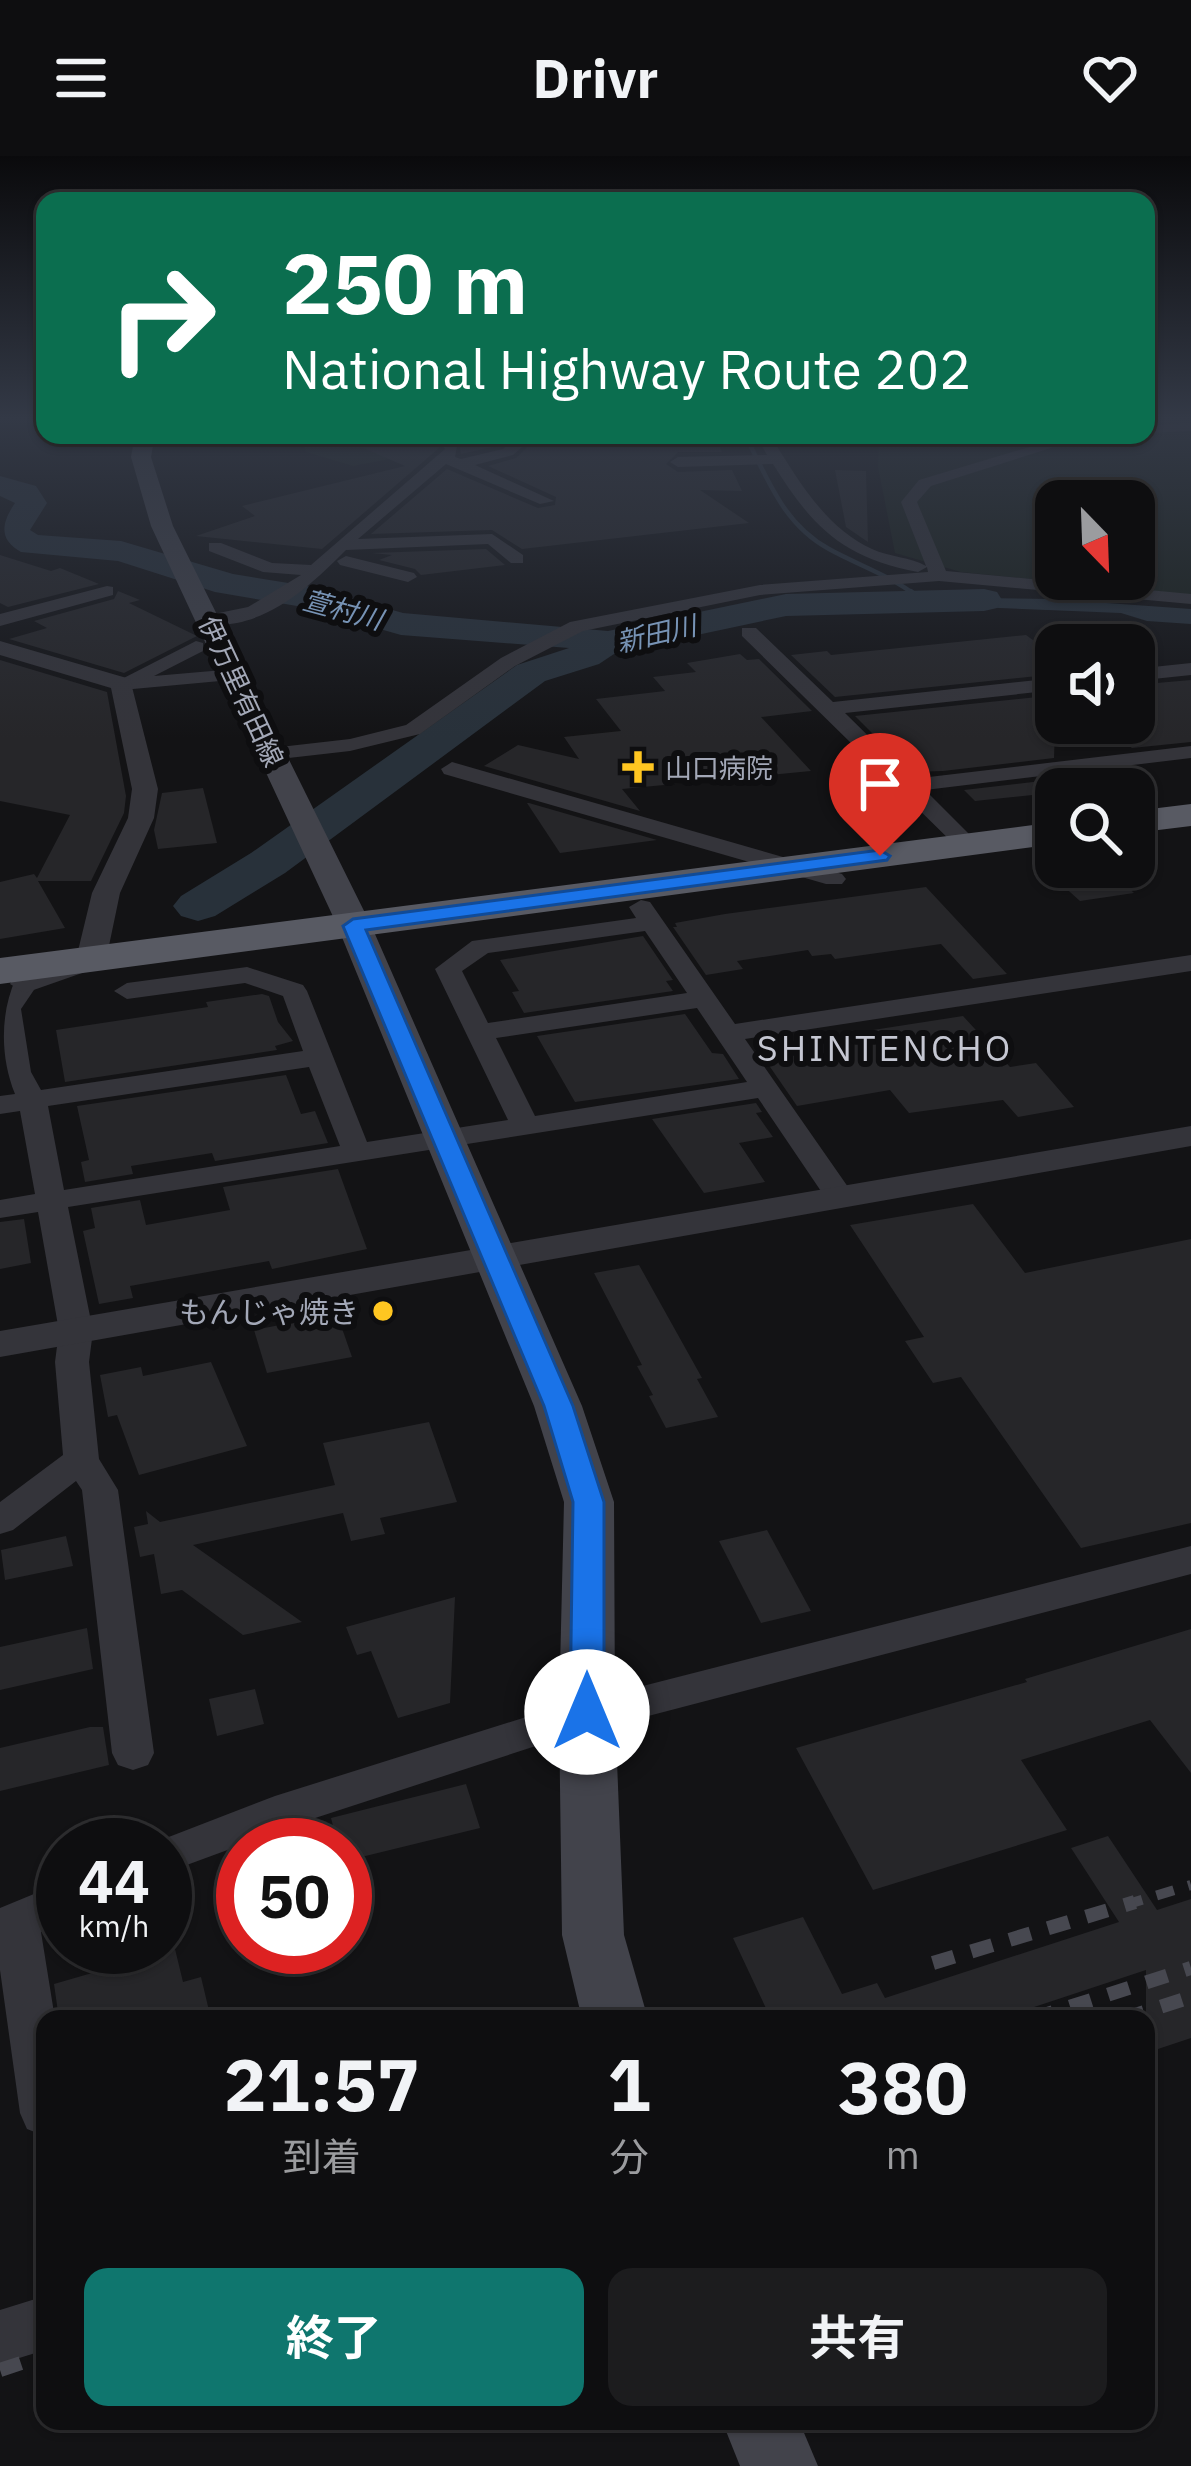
<!DOCTYPE html>
<html lang="ja">
<head>
<meta charset="utf-8">
<style>
	body { margin:0; font-family:"IBM Plex Sans","Noto Sans JP",sans-serif; background:#1c1c1e; color:#f1f3f6; height:100vh; display:flex; flex-direction:column; font-size:45px; white-space:nowrap }
	* { box-sizing:border-box; margin:0 }
	p { font-size:39px; color:#9b9c9f }
	.icon { flex:none; width:66px; height:66px; fill:none; stroke:currentColor; stroke-width:2; stroke-linecap:round; stroke-linejoin:round }
	.map { position:relative; flex:1; overflow:hidden }
	.details { position:absolute; left:36px; top:1854px; width:1119px; height:420px; display:flex; flex-direction:column; background:#0e0e10; border-radius:24px; box-shadow:0 3px 9px #0004,0 0 0 3px #2e2e30 }
	.details>* { flex:none }
	.hud { position:absolute; left:36px; top:36px; width:1119px; height:252px; border-radius:24px; box-shadow:0 3px 9px #0004,0 0 0 3px #2e2e30; background:#0b6e4f; color:#fff; overflow:hidden }
	.needle { width:78px; rotate:157deg }
	.buttons { position:absolute; left:1035px; top:324px; display:grid; gap:24px }
	.buttons a { display:grid; place-items:center; width:120px; height:120px; border-radius:24px; background:#0e0e10; box-shadow:0 3px 9px #0004,0 0 0 3px #2e2e30; font-size:60px }
	.speed { position:absolute; left:36px; top:1662px; display:flex; gap:24px; font-size:60px; font-weight:700; text-align:center }
	.speed>* { display:grid; place-content:center; width:156px; height:156px; border-radius:50%; background:#0e0e10; box-shadow:0 3px 9px #0004,0 0 0 3px #2e2e30; line-height:1 }
	.speed small { font-size:30px; font-weight:400 }
	.speed .limit { border:18px solid #d22; background:#fff; color:#111 }
	.pin { position:absolute; display:grid; place-items:center; width:102px; height:102px; color:#fff; margin:-123px -51px; border-radius:50% 50% 50% 0; rotate:-45deg; box-shadow:0 0 12px #0007 }
	.pin .icon { rotate:45deg }
	.me { position:absolute; width:132px; margin:-66px; rotate:0deg; stroke-linejoin:round; filter:drop-shadow(0 0 9px #0008) }
	.turn { display:flex; align-items:center; gap:42px; height:252px; padding:0 48px; font-size:54px }
	.turn .icon { width:156px; height:156px; stroke-width:2.5 }
	.turn b { display:block; font-size:84px; line-height:102px }
	.eta { display:flex; justify-content:space-evenly; align-items:center; height:204px; text-align:center }
	.eta b { font-size:72px; font-weight:700; line-height:84px }
	.primary-button { display:flex; gap:24px; margin-top:auto; padding:24px 48px }
	.primary-button a { flex:1; height:138px; border-radius:24px; background:#0f766e; color:#fff; font-size:48px; font-weight:700; line-height:138px; text-align:center }
	.primary-button a+a { background:#1c1c1e; color:#f1f3f6 }
	header { display:flex; justify-content:space-between; align-items:center; height:156px; padding:0 48px; background:#0e0e10; font-size:54px; font-weight:700 }
	.map>svg:first-child { display:block }
</style>
</head>
<body>
<header><svg class="icon" aria-label="menu" viewBox="0 0 24 24"><path d="M4 6h16M4 12h16M4 18h16"/></svg>Drivr<svg class="icon" aria-label="heart" viewBox="0 0 24 24"><path d="M12 20l-8-8c-3-5 5-10 8-4 3-6 11-1 8 4z"/></svg></header>
<div class="map">
<svg width="1191" height="2310" viewBox="0 0 1191 2310">
	<rect width="100%" height="100%" fill="#131315"/>
	<g fill="#19201b" fill-rule="evenodd">
		<path d="M1146,259H1191V439L961,416L895,397L878,311L879,279H1146ZM1056,345H1134V423H1056Z"/>
		<polygon points="301,279 402,279 411,299 353,310 306,296"/>
	</g>
	<polygon fill="#28313a" points="901,441 1050,443 1191,453 1191,468 1147,465 1121,457 902,448 892,444"/>
	<g fill="none" stroke-linecap="round" stroke-linejoin="round">
		<path stroke="#28313a" stroke-width="4.5" d="M745,279C768,323 783,368 829,393C858,409 889,419 915,439"/>
		<polyline stroke="#28313a" stroke-width="6" points="911,436 920,443"/>
		<path fill="#28313a" fill-rule="evenodd" d="M0,320L36,330L47,347L30,374L38,379L121,385L233,418L307,430L403,457L608,475L786,438L984,433L997,436L1002,444L997,452L984,455L786,460L617,496L599,508L545,525L285,717L215,760L198,765L181,760L173,750L181,740L251,697L517,509L569,492L401,479L303,451L215,436L118,405L21,396C0,384 0,369 15,347L0,340Z"/>
	</g>
	<g fill="#262629">
		<polygon points="333,279 431,279 439,292 322,393 196,380 255,360 242,350 405,310"/>
		<polygon points="458,279 513,279 501,289 461,298"/>
		<polygon points="540,279 660,281 657,290 718,288 722,296 678,296 666,308 678,316 732,314 742,335 700,334 749,367 522,393 492,374 371,378 447,313 538,352 555,349 556,341 488,310 516,302"/>
		<polygon points="835,314 866,315 868,386 846,371"/>
		<polygon points="486,393 505,409 421,419 415,413 379,404 392,399 372,397"/>
		<polygon points="0,399 51,415 60,412 99,428 8,451 0,447"/>
		<polygon points="118,435 140,444 129,447 197,480 124,517 9,483 47,472 34,465 114,443"/>
		<polygon points="1026,479 1041,490 1056,489 1056,518 835,541 791,499 827,495 831,499"/>
		<polygon points="740,498 747,504 759,503 812,555 761,561 811,615 622,633 640,655 484,610 518,589 579,603 564,581 621,575 596,543 665,535 653,521 696,516 687,507"/>
		<polygon points="0,504 107,536 126,640 124,657 91,725 38,725 65,772 0,783 0,726 34,718 37,722 70,659 0,645"/>
		<polygon points="1191,524 1191,586 1132,592 1104,570 1134,567 1134,529"/>
		<polygon points="1056,539 1054,602 943,615 911,616 855,560"/>
		<polygon points="1075,621 1090,633 975,645 964,634"/>
		<polygon points="203,632 217,687 158,693 154,674 162,637"/>
		<polygon points="527,647 529,647 657,684 560,697"/>
		<polygon points="1104,711 1134,737 1080,745 1050,718"/>
		<polygon points="926,731 1007,818 973,823 941,788 835,803 831,798 812,800 808,794 737,805 743,813 706,819 673,771 677,771 675,767 725,758"/>
		<polygon points="643,780 673,824 666,825 673,835 524,857 512,836 519,835 500,804"/>
		<polygon points="262,838 269,840 278,866 293,885 275,890 277,894 65,926 56,874 208,851 206,846"/>
		<polygon points="685,858 712,897 723,898 739,923 575,946 537,880"/>
		<polygon points="963,860 1010,911 1036,907 1074,951 1018,961 1003,944 909,957 890,934 797,950 757,892"/>
		<polygon points="286,919 301,958 315,955 328,987 215,1005 212,997 131,1010 133,1018 85,1026 81,1006 89,1004 77,950"/>
		<polygon points="756,947 762,956 756,957 773,981 739,987 765,1026 704,1037 652,963"/>
		<polygon points="338,1013 367,1093 272,1113 269,1105 130,1130 133,1142 99,1148 83,1075 95,1072 91,1052 140,1044 146,1069 230,1054 223,1031"/>
		<polygon points="973,1048 1025,1117 1191,1083 1191,1367 1081,1392 961,1221 933,1227 905,1185 924,1181 850,1069"/>
		<polygon points="24,1063 31,1107 0,1113 0,1066"/>
		<polygon points="639,1109 702,1222 697,1223 718,1261 666,1272 649,1240 653,1239 637,1210 642,1209 594,1117"/>
		<polygon points="337,1158 352,1201 267,1217 254,1174"/>
		<polygon points="211,1206 247,1290 139,1319 117,1259 108,1261 100,1219 141,1211 143,1220"/>
		<polygon points="429,1266 457,1346 380,1362 385,1378 351,1385 343,1357 193,1389 302,1466 243,1479 182,1434 161,1438 154,1398 140,1401 134,1371 148,1368 146,1355 160,1366 335,1329 323,1287"/>
		<polygon points="767,1374 811,1455 761,1467 719,1385"/>
		<polygon points="66,1380 73,1410 5,1424 1,1394"/>
		<polygon points="455,1441 450,1547 398,1562 371,1495 357,1499 346,1471"/>
		<polygon points="87,1472 93,1513 0,1534 0,1491"/>
		<polygon points="1191,1473 1191,1617 1150,1564 1021,1604 1067,1674 873,1734 796,1592 1027,1526 1025,1523"/>
		<polygon points="255,1533 264,1568 217,1580 209,1543"/>
		<polygon points="90,1571 103,1571 109,1609 0,1635 0,1592"/>
		<polygon points="466,1628 480,1672 345,1705 345,1689 338,1689 331,1662"/>
		<polygon points="1108,1680 1157,1754 1191,1743 1191,1882 1146,1897 1146,1814 998,1863 771,1863 733,1782 803,1761 842,1838 877,1827 885,1842 1119,1766 1071,1692"/>
		<polygon points="175,1793 183,1826 201,1821 211,1863 59,1863 54,1828"/>
	</g>
	<g fill="none" stroke-linecap="round" stroke-linejoin="round">
		<g fill="#34343a" fill-rule="evenodd">
			<polygon points="1191,267 1191,275 1146,277 1146,269"/>
			<path d="M435,279H451L458,285L455,301L461,303L503,293L520,279H536L513,299L475,309L554,345L540,348L446,308L358,383L492,378L523,399V407H511L488,388L346,394C308,432 263,475 204,468V460L248,451L301,419L263,416L209,395V387H221L272,407L311,409L445,293Z"/>
			<path d="M756,279H770C797,322 824,371 872,393C889,401 911,401 926,410L901,346L919,324L1069,279H1092L931,330L917,346L946,415L1191,438V448L939,425L760,439L583,475L515,510L420,578L350,595L271,604L260,598L271,592L350,583L406,569L501,502L570,466L760,429L928,416L927,411L918,416C843,402 812,371 773,308L678,311L670,306L678,301L767,299Z"/>
			<polygon points="346,400 414,417 417,421 408,426 340,409 337,405"/>
			<polygon points="107,430 113,431 113,439 0,470 0,458"/>
			<polygon points="742,472 756,472 833,546 1056,522 1056,534 845,557 912,623 1191,590 1191,602 925,634 979,688 967,695 959,693 742,480"/>
			<polygon points="196,485 203,487 203,495 154,520 235,513 242,515 242,523 122,534 112,528"/>
			<polygon points="1191,507 1191,519 1134,525 1134,513"/>
			<polygon points="452,606 842,718 846,723 842,728 826,728 444,618 441,613"/>
			<path d="M641,744L650,746L735,868L1191,799V815L745,883L855,1041L840,1050L829,1047L758,942L68,1051L93,1175L89,1206L99,1303L118,1334L154,1597L148,1609L133,1614L118,1609L112,1597L82,1334L76,1325L13,1374L0,1378V1346L63,1299L55,1206L59,1175L38,1056L0,1062V1044L35,1038L20,955L0,958V940L15,938C0,901 0,857 16,822L25,820L38,828L21,853L31,916L41,934L303,895L283,840L245,827L127,843L114,835L127,827L247,811L303,829L307,835L367,986L508,964L435,813L472,785L636,762L629,751ZM645,775L687,837L488,867L462,815L488,797ZM697,852L747,926L535,960L496,882ZM309,911L340,990L64,1034L48,950Z"/>
			<polygon points="1191,1390 1191,1418 545,1587 306,1665 165,1717 165,1689 148,1689 275,1640 545,1555"/>
			<polygon points="63,1726 63,1766 41,1776 55,1863 45,1863 45,1980 27,1973 20,1957 0,1814 0,1752"/>
			<polygon points="45,2140 45,2194 0,2208 0,2154"/>
		</g>
		<g fill="#34343a" fill-rule="evenodd">
			<polygon points="0,485 130,523 158,633 154,662 120,737 106,804 102,810 25,837 10,828 14,821 77,799 92,737 128,662 132,633 111,532 0,499"/>
			<polygon points="1191,970 1191,990 0,1201 0,1175"/>
		</g>
		<g fill="#42434b" fill-rule="evenodd">
			<polygon points="135,279 155,279 151,301 173,370 371,769 582,1250 614,1346 615,1556 624,1779 648,1863 582,1863 562,1779 559,1556 564,1346 534,1250 337,769 151,370 131,301"/>
			<polygon points="722,2265 799,2265 818,2310 740,2310"/>
		</g>
		<g fill="#585a63" fill-rule="evenodd">
			<polygon points="1191,648 1191,670 1134,677 1134,655"/>
			<polygon points="1056,666 1056,688 0,828 0,802"/>
		</g>
		<polyline stroke="#474850" stroke-width="10" stroke-dasharray="18 15" stroke-linecap="butt" points="1125,1749 1191,1729"/>
		<g stroke="#474850" stroke-width="14" stroke-dasharray="22 18" stroke-linecap="butt">
			<polyline points="933,1807 1135,1746"/>
			<polyline points="1032,1863 1191,1812"/>
			<polyline points="1123,1863 1191,1841"/>
			<polyline points="0,2214 45,2199"/>
		</g>
	</g>
	<linearGradient id="sky" x2="0" y2="1"><stop stop-color="#0a0a0c"/><stop offset="0.45" stop-color="#333946"/><stop offset="1" stop-color="#333946" stop-opacity="0"/></linearGradient>
	<rect width="1191" height="582" fill="url(#sky)"/>
	<polygon fill="#1a73e8" stroke="#114b97" stroke-width="3" points="880,694 890,700 887,704 366,774 573,1250 604,1346 604,1556 599,1565 587,1569 575,1565 570,1556 573,1346 544,1250 343,770 353,763"/>
	<g fill="#ffc621" stroke="#0e0e10" stroke-width="4.5">
		<path d="M632 593h12v12h12v12h-12v12h-12v-12h-12v-12h12z"/>
		<circle cx="383" cy="1155" r="12"/>
	</g>
	<g text-anchor="middle" dominant-baseline="central" stroke-width="12" stroke-linejoin="round" paint-order="stroke">
		<g font-size="27" font-style="italic" fill="#7793b5" stroke="#0e0e10">
			<text transform="translate(343 453) rotate(15)">萱村川</text>
			<text transform="translate(656 477) rotate(-13)">新田川</text>
		</g>
		<g font-size="27" fill="#a3a8b7" stroke="#0e0e10">
			<text transform="translate(242 535) rotate(65)">伊万里有田線</text>
		</g>
		<g font-size="27" fill="#a3a8b7" stroke="#0e0e10" text-anchor="start">
			<text x="665" y="611">山口病院</text>
		</g>
		<g font-size="30" fill="#a3a8b7" stroke="#0e0e10" text-anchor="end">
			<text x="359" y="1155">もんじゃ焼き</text>
		</g>
		<g font-size="36" letter-spacing="3" fill="#c5c7d2" stroke="#0e0e10">
			<text x="885" y="891">SHINTENCHO</text>
		</g>
	</g>
</svg>
<div class="buttons">
<a><svg class="needle" viewBox="-14 -14 28 28"><path d="M0-13l5 13h-10z" fill="#e53935"/><path d="M0 13l5-13h-10z" fill="#9b9c9f"/></svg></a>
<a><svg class="icon" aria-label="sound" viewBox="0 0 24 24"><path d="M4 9h4l5-4v14l-5-4H4zM17 9q2 3 0 6"/></svg></a>
<a><svg class="icon" aria-label="search" viewBox="0 0 24 24"><circle cx="10" cy="10" r="6"/><path d="M15 15l6 6"/></svg></a>
</div>
<div class="speed"><div>44<small>km/h</small></div><div class="limit">50</div></div>
<div class="pin" style="left:880px;top:700px;background:#d93025"><svg class="icon" aria-label="arrive" viewBox="0 0 24 24"><path d="M6 21V4h12l-3 4 3 4H6"/></svg></div>
<svg class="me" style="left:587px;top:1556px" viewBox="-20 -20 40 40"><circle r="19" fill="#fff"/><path d="M0-13L10 11 0 6-10 11z" fill="#1a73e8"/></svg>
<div class="hud">
<div class="turn"><svg class="icon" aria-label="right" viewBox="0 0 24 24"><path d="M7 20v-9h11M14 6l5 5-5 5"/></svg><div><b>250 m</b>National Highway Route 202</div></div>
</div>
<section class="details">
<div class="eta">
<div><b>21:57</b><p>到着</p></div>
<div><b>1</b><p>分</p></div>
<div><b>380</b><p>m</p></div>
</div>
<div class="primary-button"><a>終了</a><a>共有</a></div>
</section>
</div>
</body>
</html>
